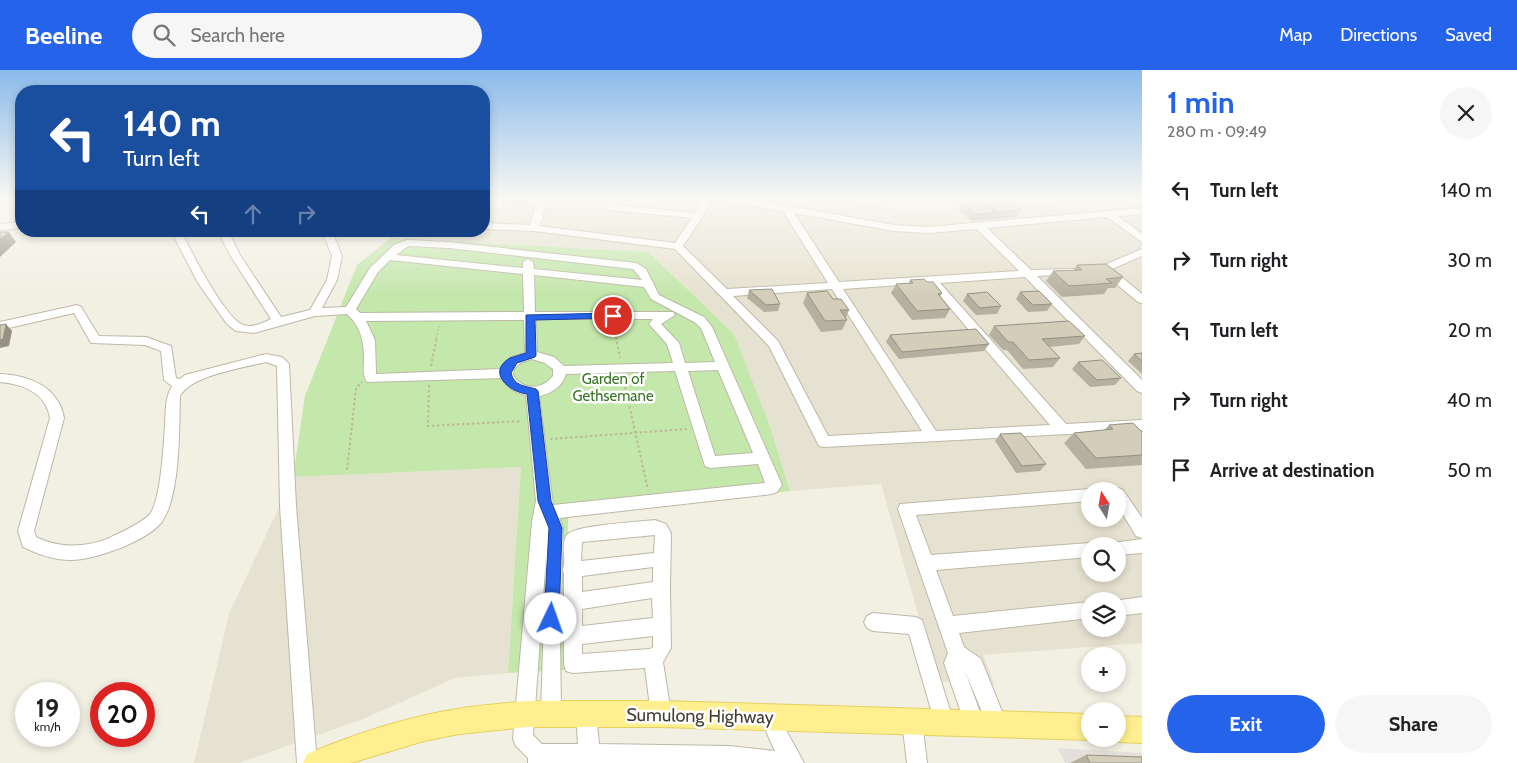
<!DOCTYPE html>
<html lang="en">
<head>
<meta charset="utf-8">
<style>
	body { margin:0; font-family:Cabin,sans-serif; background:#f6f6f6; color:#202124; height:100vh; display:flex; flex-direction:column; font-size:19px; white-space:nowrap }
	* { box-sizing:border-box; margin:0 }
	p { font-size:16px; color:#757577 }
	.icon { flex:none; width:28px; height:28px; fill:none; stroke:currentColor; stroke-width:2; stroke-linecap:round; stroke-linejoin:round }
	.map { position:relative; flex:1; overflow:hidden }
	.drawer { display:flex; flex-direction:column; background:#fff; width:375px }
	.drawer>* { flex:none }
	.top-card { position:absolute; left:15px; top:15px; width:475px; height:152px; border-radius:20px; box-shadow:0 2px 8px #0003; background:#1a4fa0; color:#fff; overflow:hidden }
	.needle { width:32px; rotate:349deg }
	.buttons { position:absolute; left:1081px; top:412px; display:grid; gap:10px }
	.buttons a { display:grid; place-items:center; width:45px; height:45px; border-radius:50%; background:#fff; box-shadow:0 2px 8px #0003; font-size:25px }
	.speed { position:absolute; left:15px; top:612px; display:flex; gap:10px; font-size:25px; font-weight:700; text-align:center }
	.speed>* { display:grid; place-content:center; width:65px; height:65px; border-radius:50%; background:#fff; box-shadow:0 2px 8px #0003; line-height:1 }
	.speed small { font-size:12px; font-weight:400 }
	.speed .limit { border:8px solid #d22; background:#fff; color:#111 }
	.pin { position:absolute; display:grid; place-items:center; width:42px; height:42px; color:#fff; margin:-21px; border:2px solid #fff; border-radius:50%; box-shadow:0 1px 5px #0007 }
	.me { position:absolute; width:55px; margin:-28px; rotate:3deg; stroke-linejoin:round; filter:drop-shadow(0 0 4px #0008) }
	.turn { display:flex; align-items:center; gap:18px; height:105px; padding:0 25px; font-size:22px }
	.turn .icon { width:65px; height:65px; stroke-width:2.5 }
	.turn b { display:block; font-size:35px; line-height:42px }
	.lanes { display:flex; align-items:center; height:48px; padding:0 25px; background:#0003; justify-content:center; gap:25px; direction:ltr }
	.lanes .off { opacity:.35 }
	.round { display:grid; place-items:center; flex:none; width:52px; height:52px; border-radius:26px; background:#f6f6f6 }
	.summary { display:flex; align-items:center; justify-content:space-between; height:85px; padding:0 25px }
	h1 { font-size:30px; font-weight:700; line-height:38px; color:#2563eb }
	.primary-button { display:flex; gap:10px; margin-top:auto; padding:10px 25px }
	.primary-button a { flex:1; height:58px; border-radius:30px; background:#2563eb; color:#fff; font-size:20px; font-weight:700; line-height:58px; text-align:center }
	.primary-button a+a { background:#f6f6f6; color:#202124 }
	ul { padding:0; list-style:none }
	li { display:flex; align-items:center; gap:15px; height:70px; padding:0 25px }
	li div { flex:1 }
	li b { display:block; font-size:19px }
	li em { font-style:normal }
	header { display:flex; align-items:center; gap:30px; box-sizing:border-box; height:70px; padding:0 25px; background:#2563eb; color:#fff }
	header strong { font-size:24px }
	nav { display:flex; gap:28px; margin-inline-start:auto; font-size:18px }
	.search { width:350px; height:45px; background:#f6f6f6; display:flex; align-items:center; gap:12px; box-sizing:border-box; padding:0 18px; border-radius:28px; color:#757577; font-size:19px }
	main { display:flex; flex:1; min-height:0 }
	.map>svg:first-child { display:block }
</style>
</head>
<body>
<header>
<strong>Beeline</strong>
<div class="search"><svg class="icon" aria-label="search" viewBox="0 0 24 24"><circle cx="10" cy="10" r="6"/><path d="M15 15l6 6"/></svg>Search here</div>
<nav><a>Map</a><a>Directions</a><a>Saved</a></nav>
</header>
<main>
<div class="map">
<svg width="1142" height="693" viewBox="0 0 1142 693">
	<rect width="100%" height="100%" fill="#f2f0e3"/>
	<g fill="#e6e2d1" fill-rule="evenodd">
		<path d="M484,128H837L916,142L1110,128H1142V573L983,585L995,615L937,611L881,414L790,421L770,356L734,264L650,182L391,168L374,161H484ZM1090,421H1118V449H1090ZM1090,476H1118V504H1090ZM1090,531H1118V559H1090Z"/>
		<polygon points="521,397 508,603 455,608 363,649 239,693 194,693 229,544 293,407"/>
	</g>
	<polygon fill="#e4e0d9" points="1058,678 1142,683 1142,693 1065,693"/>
	<polygon fill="#c4e7ab" points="391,168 649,182 734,264 770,356 790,421 568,446 567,600 508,603 521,397 293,407 305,326 357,195"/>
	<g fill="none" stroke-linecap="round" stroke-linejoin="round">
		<g stroke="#bdb8a6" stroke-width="2">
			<g id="minor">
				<path d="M538,128H548L540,156L675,173L692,148L611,140L606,137L607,128H617L616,135L695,143L701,128H711L703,146L683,176L727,219L828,213L783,141L725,131L721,128H742L894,155L928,157L1142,138V144L1118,146L1142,164V172L1107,147L987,158L1031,200L1074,199L1075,201L1074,203L1070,204L1037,206L1142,310V323L1137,321L1025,207L940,213L1066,354L1142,350V360L824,377L819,376L769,276L675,179L534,161L484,159V153L530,155ZM794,143L894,161L928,163L977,159L1019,201L839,212ZM929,213L1050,355L936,361L843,219ZM832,219L922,361L828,366L778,271L733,226Z"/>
				<polygon points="21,152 21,158 0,160 0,154"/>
				<path d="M171,161H181C190,179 226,251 244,255C253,258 263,253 271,249L230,185L218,161H228L240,185L281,247L310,240L327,210L332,186L322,161H332L342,186L337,210L322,238L346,237L370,198L394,175L407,170L449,172L636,193L646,199L659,225L704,247L712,257L782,415L777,422L772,424L559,448L563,458L560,568L561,643L558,650L551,653L544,650L541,643L546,486L533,665L542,674H578L576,644L579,637L586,634L593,637L596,644L599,674L729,676L775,681C769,668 760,653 766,640L773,637L780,640L786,660L804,693H528V688L516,676L513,669L532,452L536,431L526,325C514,322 508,318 502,308L367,312C362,304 364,297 364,288C364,270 360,256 347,244L315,246L254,263L236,261L227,254L198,213ZM408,176L449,178L633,199L642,210L534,199L533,192L528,189L523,192V198L396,185ZM390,190L523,204L524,242L360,243L356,239L378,202ZM534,205L644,217L651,229L696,253L701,258L715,292L685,293L679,273L661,254L675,245L673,242H535ZM536,249H653L649,254L667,274L673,293L564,296L554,287L537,282ZM524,250L525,283L511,287L501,299L376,304L375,270L366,251ZM532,289L545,293L553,299V306C542,320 523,321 513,305L514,299L520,293ZM718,300L753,383L715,386L688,301ZM675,301L705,396L710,398L758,394L765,413L553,435L539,326C551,324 563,316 566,304Z"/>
				<polygon points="1142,179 1142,186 1112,199 1142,224 1142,233 1138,232 1102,202 1091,203 1086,200 1091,197 1102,196"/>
				<path d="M77,235L81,237L99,266L146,267L171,276L176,308L180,309L185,305L266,284L282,287L289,294L296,436L317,693H297L280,436L277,296L266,292C243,298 192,305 180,326C179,358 180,410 168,440C166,444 164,449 161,453C145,472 94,490 71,490C53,490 38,484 23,477L18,461L50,348C46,323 23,314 0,312V304C29,305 59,317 64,348L34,461L36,467C58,478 84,478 107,469C118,464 142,453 150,444C161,429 164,373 165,353C166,339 165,328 172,316L164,310L161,281L145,275L91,273L74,243L0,260V252Z"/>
				<polygon points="1118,418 1123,420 1142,448 1142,468 1136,466 1118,436 1118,421 1112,421"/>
				<polygon points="1090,419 1096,421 1090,421 1090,431 916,445 931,485 1090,473 1096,476 1090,476 1090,487 936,500 953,546 1090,532 1090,548 959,563 964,577 981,589 1007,654 1004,661 997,664 990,661 965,601 984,653 981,660 974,663 967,660 944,593 948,583 898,439 900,434"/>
				<path d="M655,450L666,454L671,463L670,519L671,578L663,592L671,644L668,651L661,654L654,651L651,644L645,598L573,603L566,601L564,594V504L563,500C567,490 560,474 567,465C574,455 639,452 655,450ZM655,465L654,483L581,491L582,472ZM653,497V512L582,522V506ZM652,528L653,548L582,556V539ZM653,566V577L650,579L582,584V574Z"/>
				<polygon points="1142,469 1142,483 1118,485 1118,476 1111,476 1112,473"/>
				<polygon points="1142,527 1142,543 1118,546 1118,531 1114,531"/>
				<polygon points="873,543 916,547 922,550 954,653 951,660 944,663 937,660 909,564 873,561 867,558 864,552 867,546"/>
				<polygon points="912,641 919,644 922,651 927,693 907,693 902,651 905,644"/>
			</g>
		</g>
		<g stroke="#e4cf5f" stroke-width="2">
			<g id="major">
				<path d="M526,631H661L1090,644V669H1093L1090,670L661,657H526L459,664L424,671L351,693H303L307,684C355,664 406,647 457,639C480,635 503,634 526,631Z"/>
				<polygon points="1118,646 1142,647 1142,673 1118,672 1110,669 1118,669"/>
			</g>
		</g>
		<g stroke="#bfb797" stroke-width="1" stroke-dasharray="2 2" stroke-linecap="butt">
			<polyline points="614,256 616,269"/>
			<polyline points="436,269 439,256"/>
		</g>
		<g stroke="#bfb797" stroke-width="2" stroke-dasharray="2.5 2.5" stroke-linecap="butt">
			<polyline points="616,267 620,288"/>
			<polyline points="431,296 437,267"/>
			<polyline points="623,307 648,420"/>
			<polyline points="429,315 428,356 522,351"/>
			<polyline points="550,369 687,359"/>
			<polyline points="347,400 356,318 362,312"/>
		</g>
		<use href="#minor" fill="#fff" fill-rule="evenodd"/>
		<use href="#major" fill="#ffef8f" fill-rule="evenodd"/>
	</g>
	<g fill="#b5b09f">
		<polygon points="501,128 528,128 525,135 501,133"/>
		<polygon points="961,133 988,136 988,135 1021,140 1017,147 994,149 993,148 993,149 972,151 958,139"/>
		<polygon points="1077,195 1123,207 1115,218 1108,218 1104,224 1062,227 1046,211 1053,201 1074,200"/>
		<polygon points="910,210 927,212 942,223 940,227 950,239 945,248 912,250 891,223 896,214 909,213"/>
		<polygon points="749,220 780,234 778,241 764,242 747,228"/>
		<polygon points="1020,222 1052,234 1047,241 1028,242 1016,229"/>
		<polygon points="807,223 833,229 849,240 846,248 847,250 842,260 821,262 803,233"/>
		<polygon points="967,224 1001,236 997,244 976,245 963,231"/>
		<polygon points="994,256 1085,266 1079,274 1049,277 1060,288 1053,297 1023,299 1007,280 1003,280 989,265"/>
		<polygon points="890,265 989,274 984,281 899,289 886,272"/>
		<polygon points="1142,283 1142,304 1128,291 1134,284"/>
		<polygon points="1078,292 1121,308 1115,315 1090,317 1072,299"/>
		<polygon points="1109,355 1142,362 1142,395 1086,399 1064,373 1074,363 1104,360"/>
		<polygon points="1000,364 1046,394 1040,401 1016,403 995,371"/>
		<polygon points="1086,685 1142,693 1070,693"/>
	</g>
	<g fill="#949082">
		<polygon points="525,128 528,128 525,135"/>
		<polygon points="9,162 16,172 0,187 0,169"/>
		<polygon points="6,254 12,261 9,276 0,278 0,270"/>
	</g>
	<g fill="#d3cdb9" stroke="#949082">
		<polygon points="977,131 984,133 996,143 976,144 961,133"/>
		<polygon points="1010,132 1021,140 998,142 988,135"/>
		<polygon points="0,162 9,162 0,169"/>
		<polygon points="1106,194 1123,207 1106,209 1112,213 1069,216 1053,201 1082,200 1077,195"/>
		<polygon points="924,209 927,212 933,212 942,223 938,224 950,239 917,241 896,214 913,213 910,210"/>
		<polygon points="772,219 780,234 766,235 749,220"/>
		<polygon points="827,221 833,229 841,229 849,240 840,240 847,250 825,251 807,223"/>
		<polygon points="1039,221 1052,234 1033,235 1020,222"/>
		<polygon points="987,222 1001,236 980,238 967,224"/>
		<polygon points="1069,251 1085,266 1042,269 1060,288 1029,290 1013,272 1008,272 994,256"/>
		<polygon points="6,254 3,269 0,270 0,255"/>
		<polygon points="976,259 989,274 902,282 890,265"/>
		<polygon points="1142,283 1142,291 1134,284"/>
		<polygon points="1102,290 1121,308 1097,310 1078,292"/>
		<polygon points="1133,353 1142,362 1142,385 1096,388 1074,363 1113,359 1109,355"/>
		<polygon points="1021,363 1046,394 1022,396 1000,364"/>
		<polygon points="1086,685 1142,687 1142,693 1090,693"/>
	</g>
	<linearGradient id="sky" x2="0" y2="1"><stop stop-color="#8abaeb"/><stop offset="0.57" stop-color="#f9f8f2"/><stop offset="1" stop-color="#f9f8f2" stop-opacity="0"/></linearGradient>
	<rect width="1142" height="225" fill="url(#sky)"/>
	<path fill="#2563eb" stroke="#184099" d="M613,243L617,246L616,248L535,250L536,285L535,287L517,293L511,303C514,316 525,316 536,319L538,321L551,431L562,458L559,549L557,554L551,556L546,554L544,549L549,458L538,431L527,324C509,322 486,302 510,288C515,286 521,285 526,283V245Z"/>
	<g text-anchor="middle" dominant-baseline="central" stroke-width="5" stroke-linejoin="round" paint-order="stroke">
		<g font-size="15" fill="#3a7527" stroke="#fff">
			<text x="613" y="309">Garden of<tspan x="613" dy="17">Gethsemane</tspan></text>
		</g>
		<g font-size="18" fill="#444034" stroke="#fff">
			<text transform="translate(700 646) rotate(1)">Sumulong Highway</text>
		</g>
	</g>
</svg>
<div class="buttons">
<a><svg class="needle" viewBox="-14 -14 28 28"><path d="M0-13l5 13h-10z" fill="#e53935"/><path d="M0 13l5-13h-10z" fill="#757577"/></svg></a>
<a><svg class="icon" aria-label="search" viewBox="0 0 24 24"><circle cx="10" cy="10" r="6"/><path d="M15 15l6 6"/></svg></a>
<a><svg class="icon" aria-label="layers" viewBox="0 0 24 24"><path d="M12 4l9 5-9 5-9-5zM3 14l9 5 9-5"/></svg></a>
<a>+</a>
<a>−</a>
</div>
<div class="speed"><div>19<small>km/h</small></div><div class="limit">20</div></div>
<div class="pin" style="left:613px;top:246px;background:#d93025"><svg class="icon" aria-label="arrive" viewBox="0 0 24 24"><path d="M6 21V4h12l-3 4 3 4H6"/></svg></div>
<svg class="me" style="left:551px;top:549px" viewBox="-20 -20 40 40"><circle r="19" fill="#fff"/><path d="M0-13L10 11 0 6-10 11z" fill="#2563eb"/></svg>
<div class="top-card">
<div class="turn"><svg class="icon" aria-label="left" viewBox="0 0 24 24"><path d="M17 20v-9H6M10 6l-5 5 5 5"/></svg><div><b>140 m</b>Turn left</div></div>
<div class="lanes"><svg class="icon" aria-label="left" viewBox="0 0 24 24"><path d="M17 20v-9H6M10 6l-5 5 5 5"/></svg><svg class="icon off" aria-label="ahead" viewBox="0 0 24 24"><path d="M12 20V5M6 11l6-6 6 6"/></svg><svg class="icon off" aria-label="right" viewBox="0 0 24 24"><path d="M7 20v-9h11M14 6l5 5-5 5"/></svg></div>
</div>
</div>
<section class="drawer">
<div class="summary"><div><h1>1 min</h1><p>280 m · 09:49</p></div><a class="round"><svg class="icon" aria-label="close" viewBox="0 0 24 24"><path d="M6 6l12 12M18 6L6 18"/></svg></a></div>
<ul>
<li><svg class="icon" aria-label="left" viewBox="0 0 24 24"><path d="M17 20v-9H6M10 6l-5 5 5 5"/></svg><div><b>Turn left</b></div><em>140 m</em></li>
<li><svg class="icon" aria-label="right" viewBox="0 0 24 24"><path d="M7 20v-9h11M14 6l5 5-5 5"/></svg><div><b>Turn right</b></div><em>30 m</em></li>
<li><svg class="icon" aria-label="left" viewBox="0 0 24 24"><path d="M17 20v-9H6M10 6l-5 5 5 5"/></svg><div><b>Turn left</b></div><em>20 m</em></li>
<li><svg class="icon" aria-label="right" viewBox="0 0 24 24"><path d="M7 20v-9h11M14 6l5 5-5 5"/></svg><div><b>Turn right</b></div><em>40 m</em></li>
<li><svg class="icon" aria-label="arrive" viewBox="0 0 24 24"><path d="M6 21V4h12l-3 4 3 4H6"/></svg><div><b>Arrive at destination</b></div><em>50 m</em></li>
</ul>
<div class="primary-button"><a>Exit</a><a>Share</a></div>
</section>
</main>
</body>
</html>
